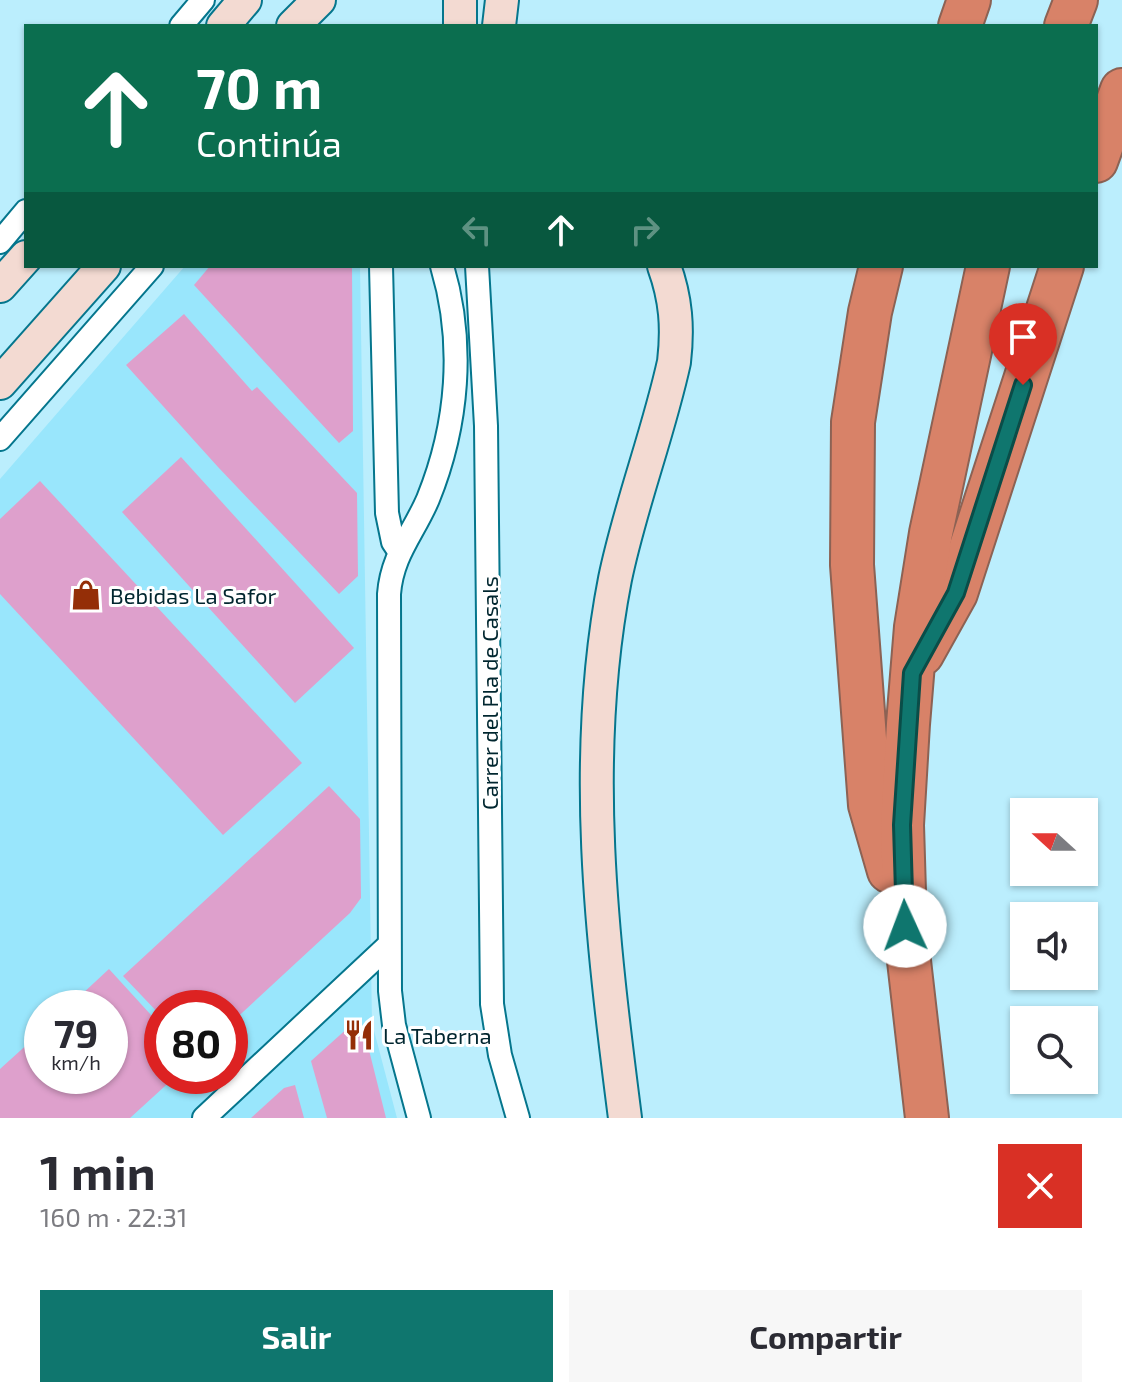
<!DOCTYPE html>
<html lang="es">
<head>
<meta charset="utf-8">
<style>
	body { margin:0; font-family:"Exo 2",sans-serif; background:#f7f7f7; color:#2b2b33; height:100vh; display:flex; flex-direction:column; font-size:30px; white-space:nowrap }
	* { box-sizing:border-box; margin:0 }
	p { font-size:26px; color:#7c7c81 }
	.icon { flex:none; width:44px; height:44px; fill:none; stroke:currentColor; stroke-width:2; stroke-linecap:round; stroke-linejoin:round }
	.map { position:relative; height:1118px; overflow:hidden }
	.details { display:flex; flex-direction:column; background:#fff; flex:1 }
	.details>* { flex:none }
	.top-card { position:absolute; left:24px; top:24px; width:1074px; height:244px; border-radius:0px; box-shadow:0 2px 6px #0004; background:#0b6e4f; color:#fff; overflow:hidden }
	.needle { width:52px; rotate:291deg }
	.tools { position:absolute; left:1010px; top:798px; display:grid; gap:16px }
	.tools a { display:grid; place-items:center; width:88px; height:88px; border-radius:0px; background:#fff; box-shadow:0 2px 6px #0004; font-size:40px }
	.speed { position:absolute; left:24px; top:990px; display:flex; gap:16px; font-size:40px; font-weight:700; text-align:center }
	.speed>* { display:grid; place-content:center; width:104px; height:104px; border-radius:50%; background:#fff; box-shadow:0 2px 6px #0004; line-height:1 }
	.speed small { font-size:20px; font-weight:400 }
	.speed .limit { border:12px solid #d22; background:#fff; color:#111 }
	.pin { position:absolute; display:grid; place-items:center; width:68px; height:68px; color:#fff; margin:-82px -34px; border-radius:50% 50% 50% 0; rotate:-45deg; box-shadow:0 0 8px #0007 }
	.pin .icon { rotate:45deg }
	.me { position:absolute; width:88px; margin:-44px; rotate:358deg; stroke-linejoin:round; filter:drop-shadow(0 0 6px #0008) }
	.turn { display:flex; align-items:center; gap:28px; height:168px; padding:0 40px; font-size:36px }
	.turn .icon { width:104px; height:104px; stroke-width:2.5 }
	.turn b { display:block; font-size:56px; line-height:68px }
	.lanes { display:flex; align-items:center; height:76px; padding:0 40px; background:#0003; justify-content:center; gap:40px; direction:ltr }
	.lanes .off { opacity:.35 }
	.round { display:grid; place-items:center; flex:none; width:84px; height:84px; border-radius:0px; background:#f7f7f7 }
	.headline { display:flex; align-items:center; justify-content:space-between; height:136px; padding:0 40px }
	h1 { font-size:48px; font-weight:700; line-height:60px }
	.action { display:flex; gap:16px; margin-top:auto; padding:16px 40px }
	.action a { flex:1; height:92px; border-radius:0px; background:#0f766e; color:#fff; font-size:32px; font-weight:700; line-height:92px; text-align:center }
	.action a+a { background:#f7f7f7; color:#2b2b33 }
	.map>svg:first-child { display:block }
</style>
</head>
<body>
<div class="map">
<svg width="1122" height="1118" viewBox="0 0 1122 1118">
	<rect width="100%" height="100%" fill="#bbeefd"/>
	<path fill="#99e6fc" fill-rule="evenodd" d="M185,266H360L372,1023L397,1118H0V479ZM42,1008H110V1076H42ZM162,1008H230V1076H162Z"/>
	<g fill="#dea0cc">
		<polygon points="210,266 352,266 353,431 339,443 194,285"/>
		<polygon points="184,314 252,391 257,387 357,493 358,576 339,594 218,467 126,365"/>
		<polygon points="181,457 354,648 295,703 122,512"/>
		<polygon points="40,481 302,763 223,835 0,594 0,519"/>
		<polygon points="329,786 360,819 361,898 350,913 230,1024 230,1008 162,1008 162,1017 123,976"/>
		<polygon points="109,969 162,1027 162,1076 176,1076 130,1118 0,1118 0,1069 42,1031 42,1076 110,1076 110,1008 67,1008"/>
		<polygon points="350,1026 364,1030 386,1118 327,1118 311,1061"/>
		<polygon points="295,1085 304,1118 251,1118 284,1088"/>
	</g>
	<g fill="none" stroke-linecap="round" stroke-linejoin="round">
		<g stroke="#05768d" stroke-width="26">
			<g id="street">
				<polyline points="181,26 203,0"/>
				<polyline points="0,242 26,211"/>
				<polyline points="381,266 387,513 393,542 399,551"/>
				<polyline points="477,266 486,426 492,1004 500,1055 518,1118"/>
				<polyline points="0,439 152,266"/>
				<polyline points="204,1118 389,945"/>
				<path d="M419,1118L394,1025L390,991L389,594C392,555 413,534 428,499C458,425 465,343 442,266"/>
			</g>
		</g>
		<g stroke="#05768d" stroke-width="36">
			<g id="secondary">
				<polyline points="460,0 460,26"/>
				<polyline points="223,26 245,0"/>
				<polyline points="293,26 319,0"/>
				<polyline points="499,26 502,0"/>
				<polyline points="0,286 26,257"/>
				<polyline points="0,383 104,266"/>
				<path d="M625,1118C602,939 580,758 615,579C630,506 658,435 674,362C678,328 676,299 664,266"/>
			</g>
		</g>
		<g stroke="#8c6254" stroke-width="46">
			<g id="highway">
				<polyline points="960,26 969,0"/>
				<polyline points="1066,26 1076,0"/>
				<polyline points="1096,161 1122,90"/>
				<polyline points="881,266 870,312 853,422 852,565 870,805 889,871"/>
				<polyline points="922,654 956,593 1062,266"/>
				<polyline points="927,1118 905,926 902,825 908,724 916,627 931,533 988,266"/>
			</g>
		</g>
		<use href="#street" stroke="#fff" stroke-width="22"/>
		<use href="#secondary" stroke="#f3dad2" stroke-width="32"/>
		<use href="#highway" stroke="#d88268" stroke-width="42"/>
	</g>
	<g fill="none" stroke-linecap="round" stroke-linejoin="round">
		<g stroke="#0a4d48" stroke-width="20">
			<polyline id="route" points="905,926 902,825 912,673 956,593 1023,385"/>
		</g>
		<use href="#route" stroke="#0f766e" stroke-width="14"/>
	</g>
	<defs>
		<g id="shop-bare" transform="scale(2.4)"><path d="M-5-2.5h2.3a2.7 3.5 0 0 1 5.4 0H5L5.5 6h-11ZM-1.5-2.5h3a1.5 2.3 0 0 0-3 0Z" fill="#942e07" stroke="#fff" stroke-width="2.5" paint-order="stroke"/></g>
		<g id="restaurant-bare" transform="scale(2.4)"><path d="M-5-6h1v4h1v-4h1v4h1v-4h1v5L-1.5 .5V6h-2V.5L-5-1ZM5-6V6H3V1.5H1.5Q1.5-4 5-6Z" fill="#942e07" stroke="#fff" stroke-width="2.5" paint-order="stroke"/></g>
	</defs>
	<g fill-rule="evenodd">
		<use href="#shop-bare" x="86" y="595"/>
		<use href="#restaurant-bare" x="359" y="1035"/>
	</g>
	<g text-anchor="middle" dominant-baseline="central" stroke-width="6" stroke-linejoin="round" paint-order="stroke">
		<g font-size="22" fill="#00262f" stroke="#fff" text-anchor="start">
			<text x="110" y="595">Bebidas La Safor</text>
			<text x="383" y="1035">La Taberna</text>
		</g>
		<g font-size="22" fill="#00262f" stroke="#fff">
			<text transform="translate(489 693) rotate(-90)">Carrer del Pla de Casals</text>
		</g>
	</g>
</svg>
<div class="tools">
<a><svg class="needle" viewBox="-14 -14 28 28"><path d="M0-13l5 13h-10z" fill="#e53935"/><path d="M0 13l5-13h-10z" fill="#7c7c81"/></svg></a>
<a><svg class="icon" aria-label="sound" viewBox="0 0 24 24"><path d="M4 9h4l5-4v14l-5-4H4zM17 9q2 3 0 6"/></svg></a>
<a><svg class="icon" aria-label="search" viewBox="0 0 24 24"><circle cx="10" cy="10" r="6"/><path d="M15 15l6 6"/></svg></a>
</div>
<div class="speed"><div>79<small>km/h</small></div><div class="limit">80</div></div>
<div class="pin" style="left:1023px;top:385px;background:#d93025"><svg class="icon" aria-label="arrive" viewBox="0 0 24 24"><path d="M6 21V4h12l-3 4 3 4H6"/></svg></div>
<svg class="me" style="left:905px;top:926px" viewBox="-20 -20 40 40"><circle r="19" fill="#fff"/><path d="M0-13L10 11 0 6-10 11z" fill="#0f766e"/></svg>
<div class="top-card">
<div class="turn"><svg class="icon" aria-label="ahead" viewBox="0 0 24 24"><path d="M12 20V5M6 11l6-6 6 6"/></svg><div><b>70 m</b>Continúa</div></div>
<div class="lanes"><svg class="icon off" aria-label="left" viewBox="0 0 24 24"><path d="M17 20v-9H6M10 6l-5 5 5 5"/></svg><svg class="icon" aria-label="ahead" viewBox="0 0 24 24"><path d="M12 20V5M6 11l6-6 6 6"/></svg><svg class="icon off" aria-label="right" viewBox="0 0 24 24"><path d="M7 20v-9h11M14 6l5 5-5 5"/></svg></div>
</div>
</div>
<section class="details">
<div class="headline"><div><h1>1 min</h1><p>160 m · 22:31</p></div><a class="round" style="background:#d93025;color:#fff"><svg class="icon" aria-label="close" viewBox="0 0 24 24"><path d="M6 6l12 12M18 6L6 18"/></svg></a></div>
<div class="action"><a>Salir</a><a>Compartir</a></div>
</section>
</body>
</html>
